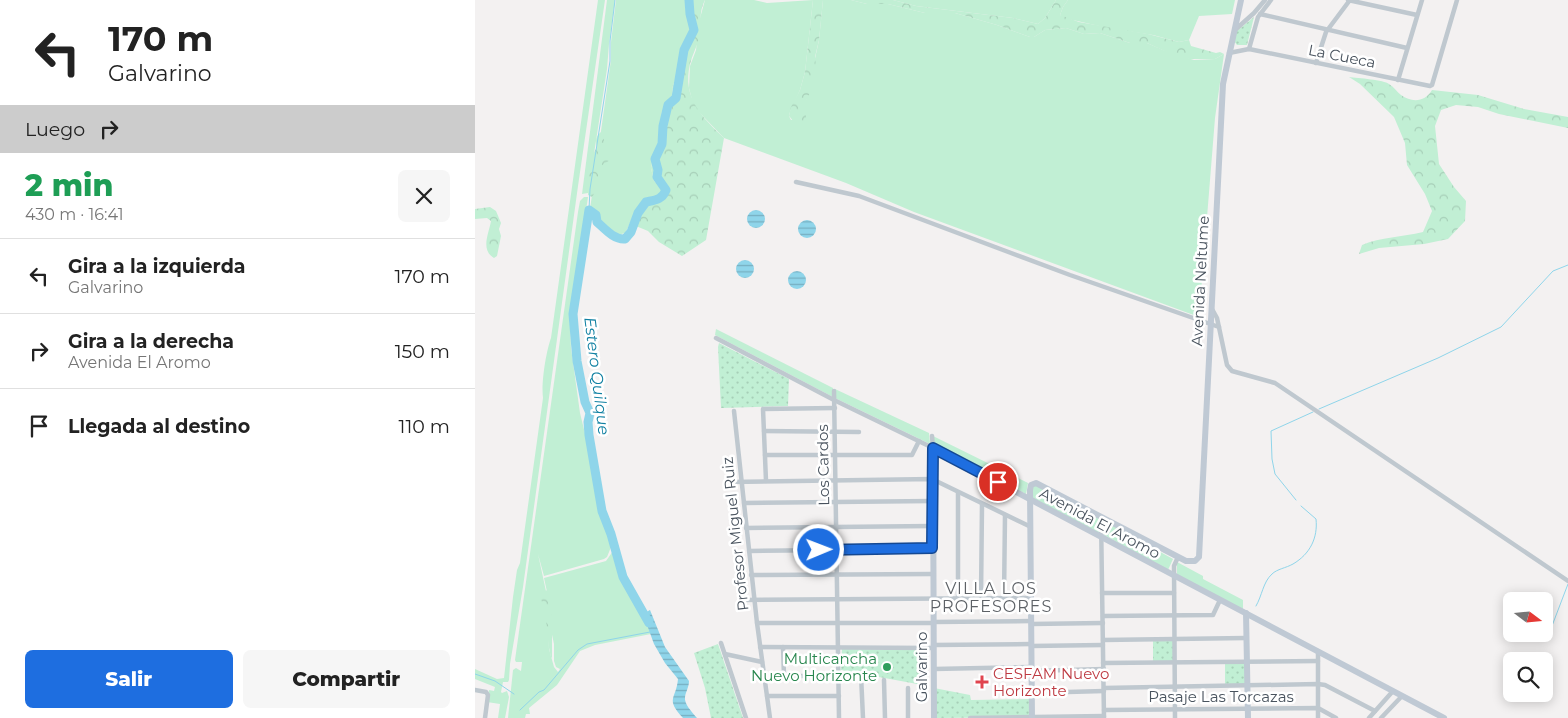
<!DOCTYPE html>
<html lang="es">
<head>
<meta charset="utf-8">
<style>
	body { margin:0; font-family:Montserrat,sans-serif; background:#f6f6f6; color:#222; height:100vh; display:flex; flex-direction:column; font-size:19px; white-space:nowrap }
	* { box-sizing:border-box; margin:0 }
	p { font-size:16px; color:#767676 }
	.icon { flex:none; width:28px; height:28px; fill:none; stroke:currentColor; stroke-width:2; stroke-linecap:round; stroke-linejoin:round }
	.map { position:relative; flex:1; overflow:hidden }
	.panel { display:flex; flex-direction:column; background:#fff; width:475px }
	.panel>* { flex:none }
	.hud { background:#fff; color:#222; overflow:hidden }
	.needle { width:32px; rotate:106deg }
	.buttons { position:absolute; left:1028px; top:592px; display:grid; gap:10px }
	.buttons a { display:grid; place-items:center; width:50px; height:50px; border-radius:8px; background:#fff; box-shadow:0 2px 12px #0003; font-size:25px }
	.pin { position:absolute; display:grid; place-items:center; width:42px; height:42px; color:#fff; margin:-21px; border:2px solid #fff; border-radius:50%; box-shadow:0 1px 5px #0007 }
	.me { position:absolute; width:55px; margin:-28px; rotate:89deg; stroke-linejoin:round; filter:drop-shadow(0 0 4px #0008) }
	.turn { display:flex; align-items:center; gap:18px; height:105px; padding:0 25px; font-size:22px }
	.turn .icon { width:65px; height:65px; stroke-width:2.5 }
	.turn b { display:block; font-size:35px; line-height:42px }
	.then { display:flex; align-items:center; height:48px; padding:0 25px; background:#0003; gap:10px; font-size:19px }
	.round { display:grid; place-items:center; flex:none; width:52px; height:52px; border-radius:8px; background:#f6f6f6 }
	.summary { display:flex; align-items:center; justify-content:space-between; height:85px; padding:0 25px }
	h1 { font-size:30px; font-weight:800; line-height:38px; color:#1e9e55 }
	.primary-button { display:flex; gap:10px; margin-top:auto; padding:10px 25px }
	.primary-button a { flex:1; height:58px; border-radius:8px; background:#1e6ee0; color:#fff; font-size:20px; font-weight:800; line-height:58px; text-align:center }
	.primary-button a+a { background:#f6f6f6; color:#222 }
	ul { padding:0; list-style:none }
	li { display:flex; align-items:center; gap:15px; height:75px; padding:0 25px; border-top:1px solid #e0e0e0 }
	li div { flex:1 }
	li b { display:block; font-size:19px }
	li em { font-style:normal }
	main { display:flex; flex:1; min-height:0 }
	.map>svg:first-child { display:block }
</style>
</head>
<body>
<main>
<section class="panel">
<div class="hud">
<div class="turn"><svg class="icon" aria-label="left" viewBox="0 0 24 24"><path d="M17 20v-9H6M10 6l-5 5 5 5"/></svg><div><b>170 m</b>Galvarino</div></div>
<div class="then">Luego<svg class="icon" aria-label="right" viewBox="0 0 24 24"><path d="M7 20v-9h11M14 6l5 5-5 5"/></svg></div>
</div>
<div class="summary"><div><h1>2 min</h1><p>430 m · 16:41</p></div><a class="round"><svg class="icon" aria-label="close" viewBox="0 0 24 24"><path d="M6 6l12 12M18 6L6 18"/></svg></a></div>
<ul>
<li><svg class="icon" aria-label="left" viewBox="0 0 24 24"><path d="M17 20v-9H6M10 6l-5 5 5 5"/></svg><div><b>Gira a la izquierda</b><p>Galvarino</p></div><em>170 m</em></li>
<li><svg class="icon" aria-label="right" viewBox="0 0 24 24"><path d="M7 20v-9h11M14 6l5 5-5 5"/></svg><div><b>Gira a la derecha</b><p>Avenida El Aromo</p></div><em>150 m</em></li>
<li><svg class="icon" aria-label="arrive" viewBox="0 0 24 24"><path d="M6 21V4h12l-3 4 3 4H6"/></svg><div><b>Llegada al destino</b></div><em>110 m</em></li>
</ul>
<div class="primary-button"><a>Salir</a><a>Compartir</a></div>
</section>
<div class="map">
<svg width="1093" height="718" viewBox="0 0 1093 718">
	<defs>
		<pattern id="forest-crowns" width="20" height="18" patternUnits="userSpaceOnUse" patternTransform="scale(1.25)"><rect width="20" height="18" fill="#c1efd4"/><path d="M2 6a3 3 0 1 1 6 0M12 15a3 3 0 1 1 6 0" fill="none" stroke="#a7cfb8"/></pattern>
		<pattern id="park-dots" width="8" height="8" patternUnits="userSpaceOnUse" patternTransform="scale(1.25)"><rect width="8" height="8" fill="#c1efd4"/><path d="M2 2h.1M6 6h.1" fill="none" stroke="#a7cfb8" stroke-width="1.8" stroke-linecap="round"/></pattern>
		<pattern id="water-rules" width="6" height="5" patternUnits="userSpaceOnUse" patternTransform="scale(1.25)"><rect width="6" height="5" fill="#8fd5ea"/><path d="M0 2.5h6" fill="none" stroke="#77afc1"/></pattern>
	</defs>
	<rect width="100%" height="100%" fill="#f3f1f1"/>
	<g fill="#c1efd4">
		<path d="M123,0H130L103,186L48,587L35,664L34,680L33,682H28L26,692L27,693L32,691L34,697L30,718H23L25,704L12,702L14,690L19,691L20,687L0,679V669L22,679L29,678L38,597L42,570L45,563L68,398C66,383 71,352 76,338Z"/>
		<polygon points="132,0 140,0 134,44 132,69 113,193 107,194"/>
		<path d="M141,0H212V15L217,28L206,55L202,75L197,88L198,94L187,111L183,145L178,157L176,168L179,181L188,191C183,198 174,198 167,204C158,210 156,224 150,233L143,235L134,230L115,209L136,60V42Z"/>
		<polygon points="230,0 279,0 292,3 338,0 330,72 325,90 315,112 314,116 316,120 331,114 330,105 344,40 348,0 376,0 392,4 413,4 450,13 480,13 522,25 555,37 559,37 570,30 591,28 609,34 625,33 655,43 672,43 688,50 719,60 740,59 749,54 740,118 724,317 439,212 371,183 249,138 222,110 218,104 214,88 215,66 221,50 224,22"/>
		<polygon points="418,0 581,0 570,18 563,24 538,18 441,6"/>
		<polygon points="593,0 760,0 757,14 724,16 714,40 704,42 678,35 633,28 589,18 585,15 588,7"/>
		<polygon points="109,197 113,197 95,320 96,348 105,413 114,450 125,512 136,547 132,557 129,559 69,576 63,554 72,596 74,649 79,667 83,672 85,669 81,667 79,661 79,644 76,630 76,610 69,578 131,561 138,551 147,578 164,605 176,634 120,645 105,651 82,685 54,708 55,714 51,714 50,718 33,718 38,670 41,668 46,671 47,662 41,662 40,660 103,212 105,201"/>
		<polygon points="241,329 358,388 358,397 240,335"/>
		<polygon points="360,389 454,433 455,444 360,398"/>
		<polygon points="458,436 553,483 551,494 459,446"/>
		<polygon points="558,484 626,518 626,537 555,500"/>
		<polygon points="629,521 698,559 693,570 629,535"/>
		<polygon points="702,562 728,576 728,579 768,600 768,610 702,575"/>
	</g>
	<g fill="url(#forest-crowns)">
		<path d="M212,0H230C223,13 227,25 224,38C222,47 217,55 215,64C207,98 227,117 249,138L231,240L207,256L184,242L173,231L156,224C158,217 161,208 167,203C174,198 183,198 188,191L179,181L176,168L178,157L183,145L187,111L198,94L197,88L202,75L206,55L217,28L212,15Z"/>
		<polygon points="338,0 348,0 344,40 340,57 342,78 331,101 331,118 328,122 320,123 314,116 316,107 325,90 330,72"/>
		<polygon points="376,0 418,0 441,6 538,18 563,24 570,18 581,0 593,0 588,7 585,15 604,22 673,34 704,42 714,40 716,46 741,53 745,52 749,54 740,59 714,59 696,54 672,43 655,43 625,33 609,34 591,28 570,30 559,37 555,37 522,25 480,13 450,13 413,4 392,4"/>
		<path d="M874,77C883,78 909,80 914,84C919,87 922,92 926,95C937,103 950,102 957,90L1003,95L1049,109L1093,117V128L1024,114L1003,107L981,105L966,110L960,126L964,164L979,187L991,201L990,221L973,239L949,244L904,248L884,254L887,245C906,237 927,237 948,232L957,211L950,194L932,165L930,143L919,117L885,84Z"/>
		<path d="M126,132C130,137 130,149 129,155L131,156L135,153L138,155L135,160L123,168C124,178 124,189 117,197L113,195V186L110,183C111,178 114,162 116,158C118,154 120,151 122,147C120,140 121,136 126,132Z"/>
		<path d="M15,207L21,211L26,223L24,229L26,236L22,256L19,258C5,250 14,233 16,221L12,218L0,219V209Z"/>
		<path d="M71,590C80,597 75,605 77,615V657L76,658C73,645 72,632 71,619C70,610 66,603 66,595Z"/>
	</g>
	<g fill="url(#park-dots)">
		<polygon points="779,17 772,45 762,45 759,41 762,31"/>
		<polygon points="244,343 314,379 313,406 246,408 243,347"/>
		<polygon points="700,638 700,661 678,662 678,639"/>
		<polygon points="243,644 268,718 236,718 230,688 219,653"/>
		<polygon points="367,649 452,650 453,686 366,670"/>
		<rect x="750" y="661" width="22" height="25"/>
		<polygon points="459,688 495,695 496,700 556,699 557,717 459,718"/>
	</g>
	<g fill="url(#water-rules)">
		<circle cx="281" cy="219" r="9"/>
		<circle cx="332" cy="229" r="9"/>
		<circle cx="270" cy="269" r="9"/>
		<circle cx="322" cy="280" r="9"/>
		<path d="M175,610L190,647L214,681C214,687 211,691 210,697C209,704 217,712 222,718H208C190,698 201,700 203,679L190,663L179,644L168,614Z"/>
	</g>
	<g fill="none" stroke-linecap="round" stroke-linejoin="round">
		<g stroke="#8fd5ea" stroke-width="1">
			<polyline points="114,210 115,189 135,61 135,41 140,0"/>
			<polyline points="844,409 963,358 1026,327 1078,271 1093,265"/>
			<polyline points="821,500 800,474 797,459 796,431 838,412"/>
			<path d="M781,606C787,596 788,582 797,574C802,569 811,568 818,564C835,554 843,538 841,519L826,506"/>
			<polyline points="1072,639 1093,584"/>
			<polyline points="0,674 20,681 39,694"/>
			<polyline points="45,710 64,692 69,690 103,650 112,644 175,632"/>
		</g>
		<path stroke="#8fd5ea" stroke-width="9" d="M174,623L148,577L136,534L127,511L114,435L113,422L115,413L110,402L102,361L98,314L114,210L121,215L122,222C130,229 139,240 150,239L156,232L163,213L171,202C180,200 187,200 191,190L182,177L183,170L180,159L187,144L188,126L193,105L201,98L209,50L219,30L215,14L214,0"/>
		<g stroke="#bfc8cf" stroke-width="4.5">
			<polyline points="873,0 942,15"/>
			<polyline points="785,14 932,48"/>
			<polyline points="760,30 779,13 790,0"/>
			<polyline points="774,49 783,17 796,0"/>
			<polyline points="754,53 774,49 955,86 957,85 982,0"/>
			<polyline points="841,63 851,32 875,0"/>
			<polyline points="923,80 947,0"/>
			<polyline points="321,182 384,196 595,275 744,327"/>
			<polyline points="737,309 742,318 752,365 757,371 800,383 1093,581"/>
			<polyline points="241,338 359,400 458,448 457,436"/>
			<polyline points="359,391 364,718"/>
			<polyline points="259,411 282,623 295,718"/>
			<polyline points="289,431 384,432"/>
			<polyline points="290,455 437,455 444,441"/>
			<polyline points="291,481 288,409 360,408"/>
			<polyline points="255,482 457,479 554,526"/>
			<polyline points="483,493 483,598"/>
			<polyline points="269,503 457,501"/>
			<polyline points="626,518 629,718"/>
			<polyline points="271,528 457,526"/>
			<polyline points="274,551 457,549"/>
			<polyline points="276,575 458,574"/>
			<polyline points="627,593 699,593"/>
			<polyline points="506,598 507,504"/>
			<polyline points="529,598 530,515"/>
			<polyline points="267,600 556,598"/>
			<polyline points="628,616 738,615 745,600"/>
			<polyline points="458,622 556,621"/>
			<polyline points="282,623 459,623"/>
			<polyline points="556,624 628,623"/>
			<polyline points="628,640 771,638"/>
			<polyline points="246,643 271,718"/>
			<polyline points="458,645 556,644"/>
			<polyline points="556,646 628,645"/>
			<polyline points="285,647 458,648"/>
			<polyline points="308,647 309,676"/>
			<polyline points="250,654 287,662"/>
			<polyline points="628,663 843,661"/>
			<polyline points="459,669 556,667"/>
			<polyline points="556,671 629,669"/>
			<polyline points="386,675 388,718"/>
			<polyline points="289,676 363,676"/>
			<polyline points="409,680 410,718"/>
			<polyline points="433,688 433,718"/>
			<polyline points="629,688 843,684 850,685 900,711"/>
			<polyline points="0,690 11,692 13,695 10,718"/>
			<polyline points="556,693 629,691"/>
			<polyline points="292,696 364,696"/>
			<polyline points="629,710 843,708 861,718"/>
			<polyline points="495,718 629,716"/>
			<polyline points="700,718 699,566 703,557"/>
			<polyline points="843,718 843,651"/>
			<polyline points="894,718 918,691"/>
			<polyline points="906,718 927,696"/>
		</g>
		<g stroke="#bfc9d4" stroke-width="6">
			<polyline points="771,613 773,718"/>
			<polyline points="459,718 458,448 969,718"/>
			<polyline points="557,718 555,490 556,485 561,483 711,561 720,561 724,557 748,84 766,0"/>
		</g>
	</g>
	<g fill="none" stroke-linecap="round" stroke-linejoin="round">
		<g stroke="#144892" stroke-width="12">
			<polyline id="route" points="344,550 457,548 458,448 523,482"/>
		</g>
		<use href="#route" stroke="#1e6ee0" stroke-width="9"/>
	</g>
	<circle fill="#2e9e5b" stroke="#fff" stroke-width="2" cx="412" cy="667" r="5"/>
	<path fill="#e0444e" stroke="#fff" stroke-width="2" d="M504.5 674.5h5v5h5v5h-5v5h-5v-5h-5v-5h5z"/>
	<g text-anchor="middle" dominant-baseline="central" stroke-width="5" stroke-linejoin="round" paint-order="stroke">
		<g font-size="15" fill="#49535e" stroke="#fff">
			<text transform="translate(867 56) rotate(11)">La Cueca</text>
			<text transform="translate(725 281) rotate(-87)">Avenida Neltume</text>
			<text transform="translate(348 465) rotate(-91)">Los Cardos</text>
			<text transform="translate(625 523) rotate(28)">Avenida El Aromo</text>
			<text transform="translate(260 534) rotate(-96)">Profesor Miguel Ruiz</text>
			<text transform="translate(446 667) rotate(-90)">Galvarino</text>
			<text x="746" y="696">Pasaje Las Torcazas</text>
		</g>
		<g font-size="15" fill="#27864d" stroke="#fff" text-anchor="end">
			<text x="402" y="658">Multicancha<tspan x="402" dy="17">Nuevo Horizonte</tspan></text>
		</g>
		<g font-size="15" fill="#be3a42" stroke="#fff" text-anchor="start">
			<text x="518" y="673">CESFAM Nuevo<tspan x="518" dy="17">Horizonte</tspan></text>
		</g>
		<g font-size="16" font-style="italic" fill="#1080a2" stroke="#fff">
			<text transform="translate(122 376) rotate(83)">Estero Quilque</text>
		</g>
		<g font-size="16" letter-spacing="1" fill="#5d6166" stroke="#fff">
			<text x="516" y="588">VILLA LOS<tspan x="516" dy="18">PROFESORES</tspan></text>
		</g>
	</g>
</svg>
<div class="buttons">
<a><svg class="needle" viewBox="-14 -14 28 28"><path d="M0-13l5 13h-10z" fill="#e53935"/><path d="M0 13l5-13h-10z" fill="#767676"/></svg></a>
<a><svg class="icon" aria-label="search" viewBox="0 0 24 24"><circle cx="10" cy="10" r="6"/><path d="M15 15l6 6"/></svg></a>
</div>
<div class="pin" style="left:523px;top:482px;background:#d93025"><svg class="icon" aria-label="arrive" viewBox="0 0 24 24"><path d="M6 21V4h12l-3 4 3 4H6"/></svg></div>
<svg class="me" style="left:344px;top:550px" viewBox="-20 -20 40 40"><circle r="17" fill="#1e6ee0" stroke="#fff" stroke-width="3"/><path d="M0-11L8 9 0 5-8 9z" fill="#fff"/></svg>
</div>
</main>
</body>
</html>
